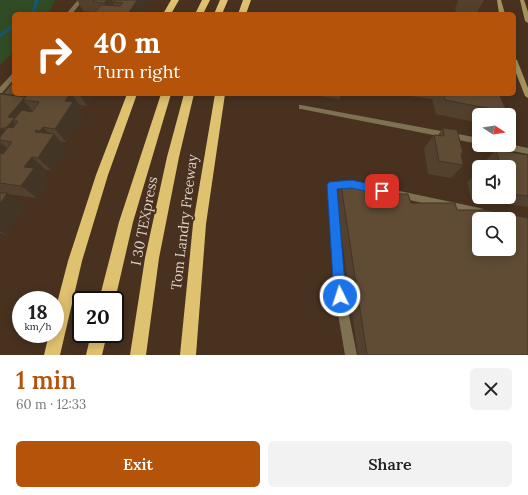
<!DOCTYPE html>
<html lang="en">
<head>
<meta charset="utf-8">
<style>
	body { margin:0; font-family:Lora,serif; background:#f2f2f2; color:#222; height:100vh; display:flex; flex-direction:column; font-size:15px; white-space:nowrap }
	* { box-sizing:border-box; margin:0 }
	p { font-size:13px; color:#767676 }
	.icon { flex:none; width:22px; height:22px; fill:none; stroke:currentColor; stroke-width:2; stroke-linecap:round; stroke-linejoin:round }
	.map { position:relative; height:355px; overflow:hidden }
	.details { display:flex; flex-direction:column; background:#fff; flex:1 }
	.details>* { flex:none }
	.banner { position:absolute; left:12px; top:12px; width:504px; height:84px; border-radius:6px; box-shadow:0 2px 10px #0003; background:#b45309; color:#fff; overflow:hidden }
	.needle { width:26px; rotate:102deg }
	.fabs { position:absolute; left:472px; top:108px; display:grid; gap:8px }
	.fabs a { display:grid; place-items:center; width:44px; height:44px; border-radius:6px; background:#fff; box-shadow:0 2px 10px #0003; font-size:20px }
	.speed { position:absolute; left:12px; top:291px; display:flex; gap:8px; font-size:20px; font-weight:700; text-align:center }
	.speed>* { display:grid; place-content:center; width:52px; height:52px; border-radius:50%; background:#fff; box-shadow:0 2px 10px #0003; line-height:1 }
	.speed small { font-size:10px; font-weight:400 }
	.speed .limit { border:2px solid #111; border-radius:6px; background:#fff; color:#111 }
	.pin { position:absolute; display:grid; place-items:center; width:34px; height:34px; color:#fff; margin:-17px; border-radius:8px; box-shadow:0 2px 6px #0006 }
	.me { position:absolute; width:44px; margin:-22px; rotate:356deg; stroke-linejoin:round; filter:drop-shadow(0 0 3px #0008) }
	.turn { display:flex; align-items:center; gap:14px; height:84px; padding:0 16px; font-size:18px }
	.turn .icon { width:52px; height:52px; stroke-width:2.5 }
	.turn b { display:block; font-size:28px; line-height:34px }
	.round { display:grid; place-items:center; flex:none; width:42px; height:42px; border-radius:6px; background:#f2f2f2 }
	.head { display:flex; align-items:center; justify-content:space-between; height:68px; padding:0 16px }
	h1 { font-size:24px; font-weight:600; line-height:30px; color:#b45309 }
	.action { display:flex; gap:8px; margin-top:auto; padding:8px 16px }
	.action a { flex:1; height:46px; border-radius:6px; background:#b45309; color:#fff; font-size:16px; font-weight:600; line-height:46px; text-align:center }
	.action a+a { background:#f2f2f2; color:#222 }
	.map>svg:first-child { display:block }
</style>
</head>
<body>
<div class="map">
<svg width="528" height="355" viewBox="0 0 528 355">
	<rect width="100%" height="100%" fill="#48311f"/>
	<polygon fill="#314b27" points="0,0 55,0 48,14 14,14 14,52 0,65"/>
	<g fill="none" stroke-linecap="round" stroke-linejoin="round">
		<g fill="#11587a" fill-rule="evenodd">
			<polygon points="35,0 39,0 35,11 31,14 27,14 32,11"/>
			<polygon points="13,24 14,24 14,27 0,37 0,34"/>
		</g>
		<g fill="#7e7252" fill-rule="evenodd">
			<polygon points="78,0 83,0 72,14 66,14"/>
			<polygon points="14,73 14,79 2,93 0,93 0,87 12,74"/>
			<polygon points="352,181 480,208 483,209 484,212 483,215 480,216 352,187 336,188 345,296 357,355 345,355 335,296 328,185 329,183 332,182"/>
		</g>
		<g fill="#7e7252" fill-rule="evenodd">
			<polygon points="299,105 301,105 479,138 479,144 301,109 299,109"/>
			<polygon points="509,144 528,148 528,154 497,148 493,145"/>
		</g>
		<g fill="#a5935f" fill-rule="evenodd">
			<polygon points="497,0 501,0 505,14 499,14"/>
			<polygon points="520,0 524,0 528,12 528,23 525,21"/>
			<polygon points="514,58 517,60 528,88 528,98 525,96 514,68"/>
		</g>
		<g fill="#dfc270" fill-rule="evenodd">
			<polygon points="171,0 179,0 171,14 163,14"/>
			<polygon points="202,0 210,0 203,14 195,14"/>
			<polygon points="220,0 228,0 222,14 214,14"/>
			<polygon points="243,0 251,0 246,14 238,14"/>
			<polygon points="127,94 137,94 108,175 82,261 60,355 44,355 49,334 55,334 55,311 68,261 96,175"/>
			<polygon points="161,94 171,94 133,222 115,300 99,300 119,222"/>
			<polygon points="184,94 194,94 179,157 159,258 146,355 130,355 145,258 167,157"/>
			<polygon points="215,94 225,94 206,224 196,355 180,355 193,224"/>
			<polygon points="91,334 107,334 102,355 86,355"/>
		</g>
	</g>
	<g fill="#53412e">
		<polygon points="77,0 151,0 142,14 93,14 95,12 83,11"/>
		<polygon points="457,0 484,0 476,14 470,14 456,12 455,8 458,2"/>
		<polygon points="0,94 94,94 87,106 79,105 81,107 79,110 83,116 66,142 61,142 66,148 51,170 46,170 42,176 48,181 37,198 7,194 23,205 6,235 3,234 0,239 0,193 1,193 0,192"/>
		<polygon points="312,94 341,94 340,99 312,95"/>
		<polygon points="403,94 499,94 507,112 503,115 479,115 479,123 436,114 432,99 403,95"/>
		<polygon points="443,128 463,153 461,155 463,165 451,178 428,174 424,148 434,135 438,135"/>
		<polygon points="496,150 528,155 528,207 471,199 467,182 478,172 479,172 479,197 509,197 509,167 486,167 485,161"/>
		<polygon points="341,185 369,194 411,203 457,210 528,355 358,355 336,197"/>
	</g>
	<g fill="#433525">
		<polygon points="107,0 112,0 116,11 109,14 104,3"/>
		<polygon points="137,0 151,0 142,14 128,14"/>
		<polygon points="70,94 72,94 81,107 79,110 83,116 66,142 55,129 65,101"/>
		<polygon points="79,94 94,94 87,106"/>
		<polygon points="25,97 23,100 33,111 18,121 13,121 24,131 6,128 8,117"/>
		<polygon points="43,127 52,137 54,134 66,148 51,170 38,158 35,132 36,130 48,143 50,141 40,131"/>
		<polygon points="2,128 14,139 0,140 0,130"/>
		<polygon points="0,142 10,151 6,157 0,152"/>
		<polygon points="32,157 46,170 42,176 48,181 37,198 21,186 24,167"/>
		<polygon points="7,193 23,205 6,235 0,231 0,204"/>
		<polygon points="0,233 3,234 0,239"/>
	</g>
	<g fill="#604c35" stroke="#433525" fill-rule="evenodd">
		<polygon points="94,0 107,0 104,3 93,2"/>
		<polygon points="116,0 137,0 128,14 93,14 101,5 120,6 123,3 114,2"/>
		<polygon points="14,81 14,94 28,94 26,96 3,94"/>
		<polygon points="0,94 25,97 8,117 15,118 6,128 2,128 0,130"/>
		<polygon points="28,94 70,94 65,101 73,102 55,129 43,127 40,131 36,130 35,132 54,134 38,158 32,157 24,167 34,168 21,186 0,183 0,153 3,154 12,142 0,140 0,137 8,127 13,128 18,121 13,121 22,110 32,112 39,102 23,100"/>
		<polygon points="444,94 499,94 507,112 445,100"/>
		<polygon points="443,128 457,130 463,153 461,153 463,165 439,161 434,135 444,136"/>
		<polygon points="496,150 528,155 528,196 509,194 509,167 501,167"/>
		<path d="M341,185H368L369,194H408L411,203H455L457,210H486L528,218V355H367ZM479,219H509V249H479Z"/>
		<polygon points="0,193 7,193 0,204"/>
	</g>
	<polygon fill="#1a73e8" stroke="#114b97" points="352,180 382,187 385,188 386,191 385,194 382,195 352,188 337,189 346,296 344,300 340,302 336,300 334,296 327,185 329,182"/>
	<g text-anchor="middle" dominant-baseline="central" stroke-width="4" stroke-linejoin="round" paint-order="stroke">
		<g font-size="14" fill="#dfd0c6" stroke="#48311f">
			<text transform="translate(144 221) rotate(-79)">I 30 TEXpress</text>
			<text transform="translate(184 222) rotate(-83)">Tom Landry Freeway</text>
		</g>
	</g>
</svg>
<div class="fabs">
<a><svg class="needle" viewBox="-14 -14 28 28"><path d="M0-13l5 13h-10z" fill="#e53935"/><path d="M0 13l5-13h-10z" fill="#767676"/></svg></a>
<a><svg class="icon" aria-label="sound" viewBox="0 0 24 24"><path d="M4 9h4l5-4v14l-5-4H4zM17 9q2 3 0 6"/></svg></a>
<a><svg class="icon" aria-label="search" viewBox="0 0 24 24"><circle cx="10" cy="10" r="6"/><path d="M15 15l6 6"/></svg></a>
</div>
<div class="speed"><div>18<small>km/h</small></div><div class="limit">20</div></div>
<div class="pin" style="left:382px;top:191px;background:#d93025"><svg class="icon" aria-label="arrive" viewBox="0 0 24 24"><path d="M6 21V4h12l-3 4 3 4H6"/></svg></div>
<svg class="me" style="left:340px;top:296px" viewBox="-20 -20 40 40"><circle r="17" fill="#1a73e8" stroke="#fff" stroke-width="3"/><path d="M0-11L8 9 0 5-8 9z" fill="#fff"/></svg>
<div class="banner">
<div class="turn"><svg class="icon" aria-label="right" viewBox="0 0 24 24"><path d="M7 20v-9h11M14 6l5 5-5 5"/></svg><div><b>40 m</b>Turn right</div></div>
</div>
</div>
<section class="details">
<div class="head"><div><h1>1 min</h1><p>60 m · 12:33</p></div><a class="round"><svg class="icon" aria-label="close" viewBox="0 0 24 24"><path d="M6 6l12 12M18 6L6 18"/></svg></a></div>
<div class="action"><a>Exit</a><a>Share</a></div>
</section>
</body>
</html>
